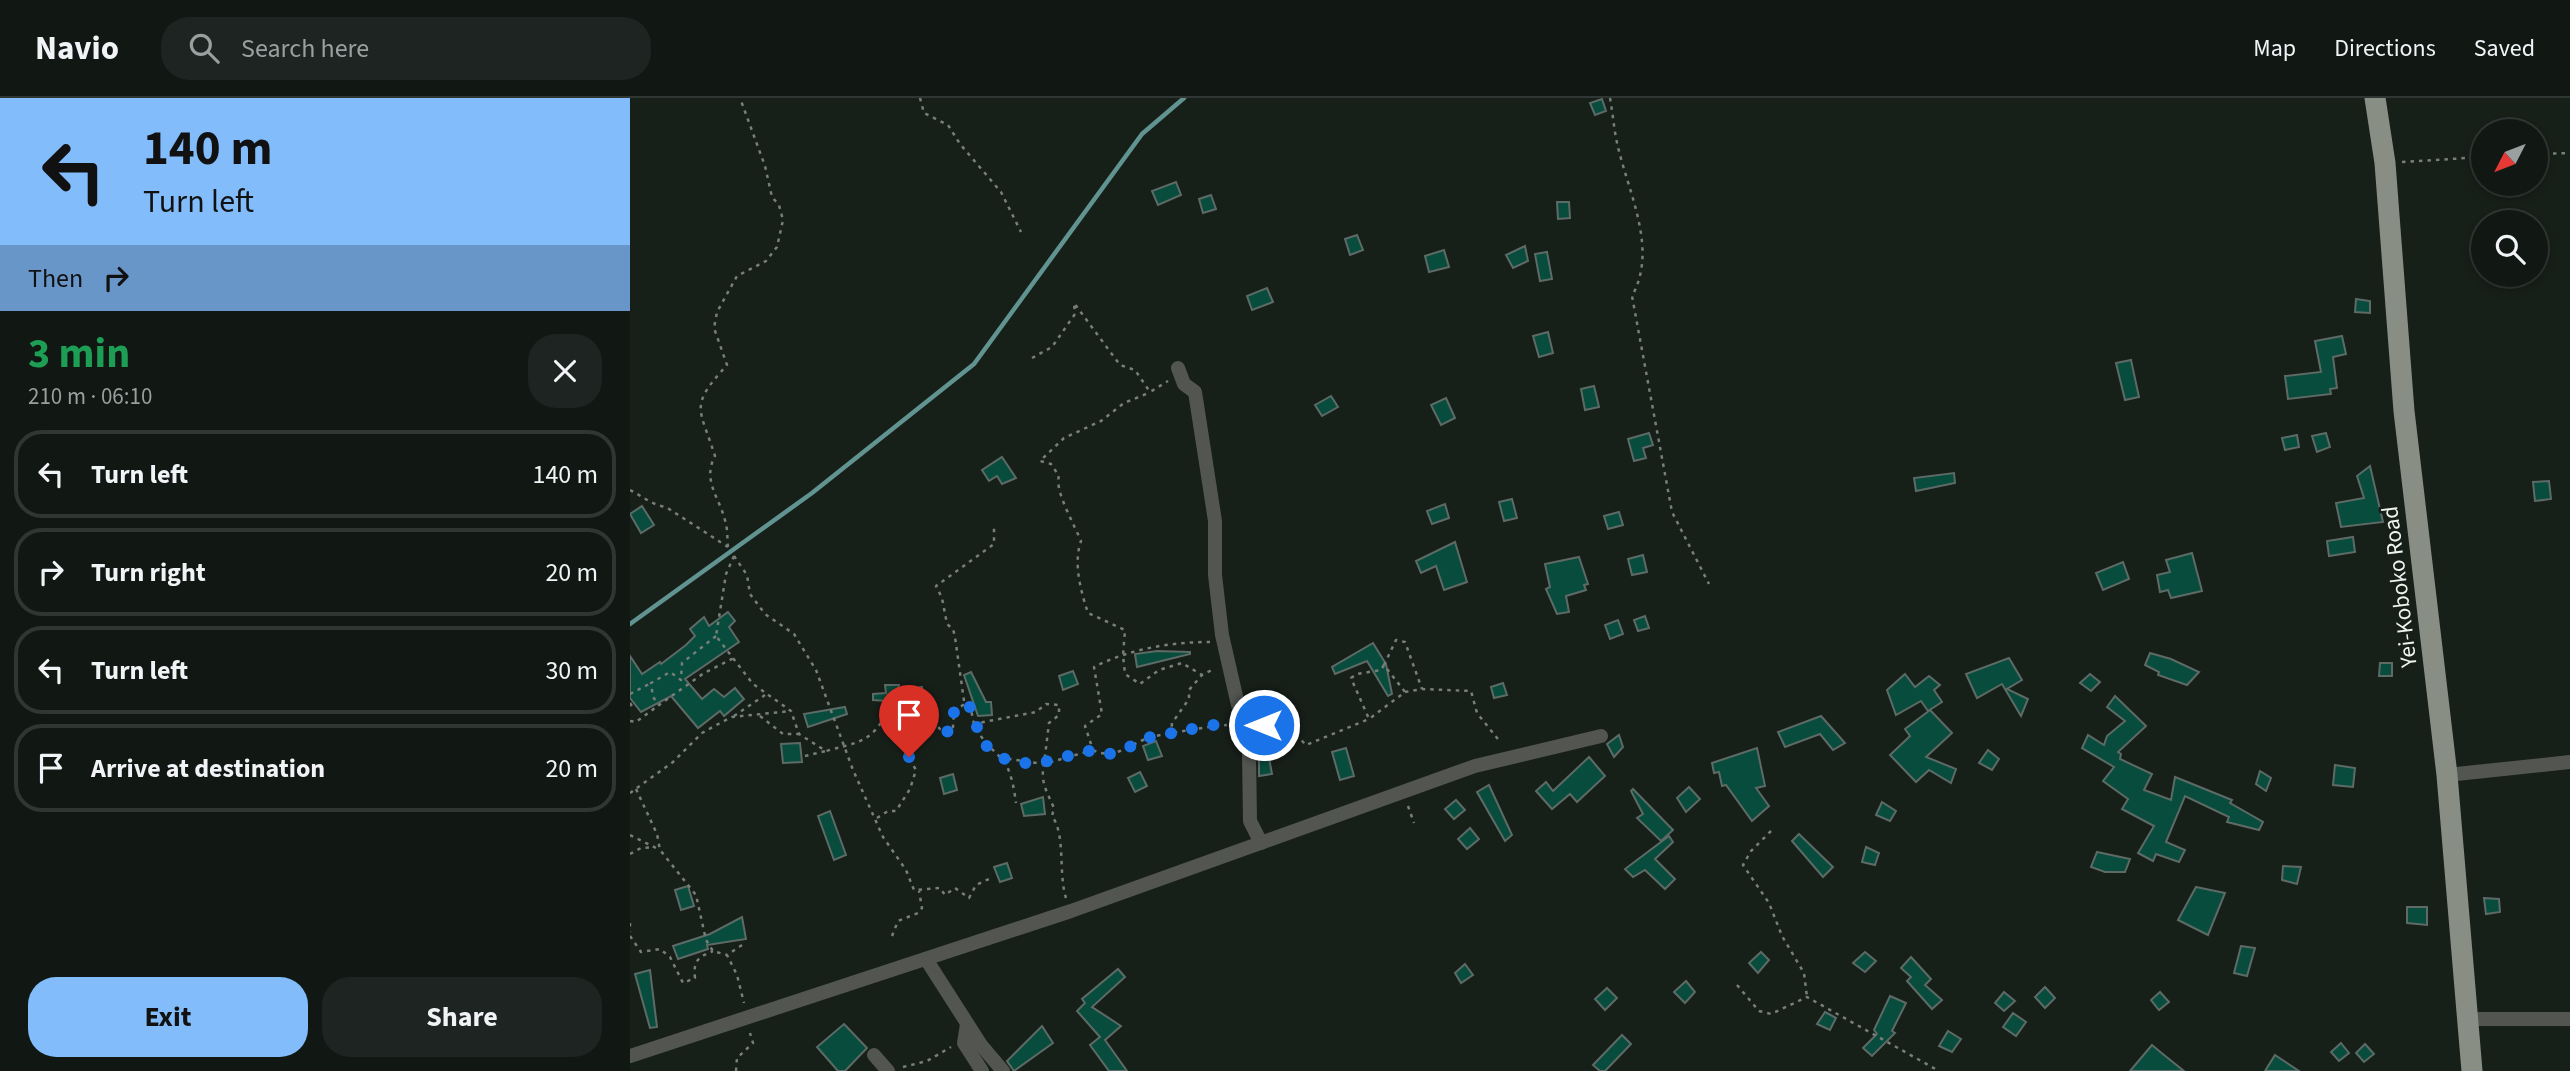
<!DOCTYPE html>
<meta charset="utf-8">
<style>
body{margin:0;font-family:"Source Sans 3",sans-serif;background:#1e2421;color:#f1f3f6;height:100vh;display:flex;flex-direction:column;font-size:26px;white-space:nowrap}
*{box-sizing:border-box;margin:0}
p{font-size:23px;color:#9c9fa0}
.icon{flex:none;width:38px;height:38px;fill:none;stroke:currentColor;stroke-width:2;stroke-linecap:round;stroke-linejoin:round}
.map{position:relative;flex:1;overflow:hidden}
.sheet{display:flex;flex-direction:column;background:#111713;width:630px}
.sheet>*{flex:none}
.banner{background:#83bcfb;color:#111;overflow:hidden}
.needle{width:46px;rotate:228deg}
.fabs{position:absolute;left:1841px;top:21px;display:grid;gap:14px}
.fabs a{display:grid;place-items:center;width:77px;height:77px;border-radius:50%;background:#111713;box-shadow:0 4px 10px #0003,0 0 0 2px #303633;font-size:35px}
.pin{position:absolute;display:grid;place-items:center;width:60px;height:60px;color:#fff;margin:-72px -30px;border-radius:50% 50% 50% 0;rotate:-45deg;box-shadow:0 0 7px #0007}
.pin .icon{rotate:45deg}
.me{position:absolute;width:77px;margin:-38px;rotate:270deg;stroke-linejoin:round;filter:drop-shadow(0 0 5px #0008)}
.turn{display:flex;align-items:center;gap:24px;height:147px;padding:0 28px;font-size:32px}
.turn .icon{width:91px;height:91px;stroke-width:2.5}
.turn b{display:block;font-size:49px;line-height:60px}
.then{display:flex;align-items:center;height:66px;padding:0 28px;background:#0003;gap:14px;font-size:26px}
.round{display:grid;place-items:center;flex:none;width:74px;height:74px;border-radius:28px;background:#1e2421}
.overview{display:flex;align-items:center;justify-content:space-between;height:119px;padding:0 28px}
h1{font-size:42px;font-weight:700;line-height:52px;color:#1e9e55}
.button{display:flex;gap:14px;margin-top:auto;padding:14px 28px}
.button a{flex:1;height:80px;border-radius:28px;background:#83bcfb;color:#111;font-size:28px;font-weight:700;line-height:80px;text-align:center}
.button a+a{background:#1e2421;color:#f1f3f6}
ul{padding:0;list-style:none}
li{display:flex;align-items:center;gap:21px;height:88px;margin:0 14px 10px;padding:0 14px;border:4px solid #303633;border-radius:28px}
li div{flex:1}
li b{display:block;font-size:26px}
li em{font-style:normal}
header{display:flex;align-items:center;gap:42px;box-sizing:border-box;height:98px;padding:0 35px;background:#111713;border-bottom:2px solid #303633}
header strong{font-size:33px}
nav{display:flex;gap:38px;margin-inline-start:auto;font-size:24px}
.search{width:490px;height:63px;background:#1e2421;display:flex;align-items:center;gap:18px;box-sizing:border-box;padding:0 24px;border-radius:28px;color:#9c9fa0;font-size:26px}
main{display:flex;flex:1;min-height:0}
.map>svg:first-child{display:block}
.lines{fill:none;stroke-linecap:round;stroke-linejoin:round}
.stream{stroke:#619391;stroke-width:4.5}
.building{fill:#074c3c;stroke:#5d6a65;stroke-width:2}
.path{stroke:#787f7a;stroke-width:2.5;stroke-dasharray:3.5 5;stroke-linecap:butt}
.street{stroke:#535551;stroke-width:14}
.primary{stroke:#898e85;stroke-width:21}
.route{stroke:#1a73e8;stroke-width:12;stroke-dasharray:0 21.6}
.labels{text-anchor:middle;stroke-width:5;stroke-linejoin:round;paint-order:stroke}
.street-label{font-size:23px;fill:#eff4f0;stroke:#171f19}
</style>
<header>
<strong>Navio</strong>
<div class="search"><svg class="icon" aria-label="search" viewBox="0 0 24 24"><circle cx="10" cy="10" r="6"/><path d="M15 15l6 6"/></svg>Search here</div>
<nav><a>Map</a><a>Directions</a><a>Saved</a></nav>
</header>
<main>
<section class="sheet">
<div class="banner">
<div class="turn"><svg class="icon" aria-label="left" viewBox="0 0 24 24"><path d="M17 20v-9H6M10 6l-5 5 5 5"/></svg><div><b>140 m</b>Turn left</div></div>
<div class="then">Then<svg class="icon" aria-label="right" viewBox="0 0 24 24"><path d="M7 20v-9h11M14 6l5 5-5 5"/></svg></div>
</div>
<div class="overview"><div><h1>3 min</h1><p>210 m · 06:10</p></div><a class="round"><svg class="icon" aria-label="close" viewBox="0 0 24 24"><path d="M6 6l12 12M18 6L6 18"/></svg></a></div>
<ul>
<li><svg class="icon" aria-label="left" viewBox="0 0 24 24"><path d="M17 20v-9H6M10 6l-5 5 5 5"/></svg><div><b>Turn left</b></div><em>140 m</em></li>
<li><svg class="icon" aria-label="right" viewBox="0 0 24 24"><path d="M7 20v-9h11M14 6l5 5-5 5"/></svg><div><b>Turn right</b></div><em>20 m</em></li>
<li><svg class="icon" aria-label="left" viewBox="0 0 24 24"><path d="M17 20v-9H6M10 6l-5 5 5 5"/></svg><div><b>Turn left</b></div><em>30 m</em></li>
<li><svg class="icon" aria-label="arrive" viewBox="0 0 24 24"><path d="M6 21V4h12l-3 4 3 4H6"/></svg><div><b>Arrive at destination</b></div><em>20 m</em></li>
</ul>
<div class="button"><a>Exit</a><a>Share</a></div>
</section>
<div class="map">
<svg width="1940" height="973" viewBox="0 0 1940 973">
<rect width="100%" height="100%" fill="#171f19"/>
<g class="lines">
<path class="stream" d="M0 526 182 395 344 266 512 36 554 0"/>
</g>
<g class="building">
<path d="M972 1 976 13 965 17 960 5Z"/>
<path d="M546 84 551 97 528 107 522 93Z"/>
<path d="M581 97 586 111 573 115 569 101Z"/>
<path d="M927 104H939L940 120 928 121Z"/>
<path d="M727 137 733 152 720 157 715 141Z"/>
<path d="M895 148 898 163 883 170 876 157Z"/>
<path d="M814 152 819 169 799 174 795 158Z"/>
<path d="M917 154 922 181 910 183 905 156Z"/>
<path d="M637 190 643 204 622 212 617 198Z"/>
<path d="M1726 201 1740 203V215L1725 214Z"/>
<path d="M918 234 923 255 909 259 903 238Z"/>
<path d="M1712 238 1716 256 1703 259 1707 290 1700 291 1701 296 1658 301 1655 278 1691 274 1685 243Z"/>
<path d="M1501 262 1509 299 1495 302 1486 265Z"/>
<path d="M964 288 969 309 955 312 951 291Z"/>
<path d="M701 298 708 309 692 318 685 307Z"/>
<path d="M816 300 825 320 811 327 801 307Z"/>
<path d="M1019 335 1023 347 1013 350 1016 360 1004 363 998 341Z"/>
<path d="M1696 335 1700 349 1687 354 1682 338Z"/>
<path d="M1667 337 1669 349 1655 352 1652 340Z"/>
<path d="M372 359 386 380 372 386 367 378 359 383 352 372Z"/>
<path d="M1740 368 1753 424 1711 429 1706 405 1734 400 1727 378Z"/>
<path d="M1324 375 1325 385 1286 393 1284 380Z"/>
<path d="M1919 383 1921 401 1905 403 1903 384Z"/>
<path d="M882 401 887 420 874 423 869 404Z"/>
<path d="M815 406 819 420 802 426 797 413Z"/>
<path d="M12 408 24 427 11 435 0 416Z"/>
<path d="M989 414 993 427 978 431 974 418Z"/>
<path d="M1723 439 1725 454 1699 458 1697 443Z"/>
<path d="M825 444 837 484 814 492 806 468 791 475 786 463Z"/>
<path d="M1562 455 1572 493 1541 500 1538 492 1530 494 1527 477 1540 474 1536 462Z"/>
<path d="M1013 457 1017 474 1002 477 998 461Z"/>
<path d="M949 459 958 486 954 487 956 492 936 498 939 514 927 516 916 491 920 489 915 466Z"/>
<path d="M1493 464 1499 481 1473 492 1466 475Z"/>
<path d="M98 514 105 523 99 529 109 544 55 581 72 601 84 591 94 599 105 590 114 601 94 618 90 613 68 630 41 598 11 614 0 600V558L12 576 30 564 31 566 56 547 65 538 60 531 74 519 79 528Z"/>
<path d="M1015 518 1019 530 1008 533 1004 522Z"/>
<path d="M988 522 993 536 980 541 975 527Z"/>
<path d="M743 545 756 566 762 596 758 598 737 563 705 576 702 569Z"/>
<path d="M527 553 560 554V556L507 569 505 556Z"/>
<path d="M1520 555 1541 561 1569 574 1557 587 1528 577 1529 574 1515 567Z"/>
<path d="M1379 560 1392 582 1377 591 1398 601 1391 618 1372 586 1347 600 1336 576Z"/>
<path d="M1750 565H1762V578H1749Z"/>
<path d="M443 573 448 586 433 592 429 578Z"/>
<path d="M341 574 356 604H361L362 617 348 618 334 577Z"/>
<path d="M1275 576 1285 589 1299 578 1310 587 1304 592 1312 604 1298 613 1291 603 1266 617 1257 592Z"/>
<path d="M1460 576 1470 584 1461 593 1450 585Z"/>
<path d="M873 585 877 597 864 600 861 589Z"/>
<path d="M255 587H269L268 593 292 589 300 629 287 631 283 605 266 604 264 624H259L257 603 243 602V596L256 595Z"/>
<path d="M1485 598 1516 628 1488 654 1491 656 1490 661 1522 676 1514 692 1541 702 1545 679 1602 702 1600 705 1633 724 1629 732 1597 724 1599 719 1555 698 1536 744 1555 752 1549 764 1526 756 1523 763 1508 755 1524 728 1492 711 1498 701 1473 683 1484 669 1452 650 1458 637 1474 647 1477 638 1495 623 1477 609Z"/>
<path d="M215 609 217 616 178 629 174 616Z"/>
<path d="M1300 612 1322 635 1296 659 1326 671 1321 685 1299 672 1286 684 1260 657 1280 638 1275 631Z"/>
<path d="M1191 618 1215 645 1203 652 1190 636 1155 649 1148 634Z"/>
<path d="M989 637 993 649 984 659 977 646Z"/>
<path d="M526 643 532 658 518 662 513 648Z"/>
<path d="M170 645 172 664 153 665 151 646Z"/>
<path d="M716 650 724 678 710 682 702 654Z"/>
<path d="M1127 650 1135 688 1126 690 1139 708 1122 723 1096 687 1092 688 1089 674 1084 675 1082 665Z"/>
<path d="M1358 652 1369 661 1362 672 1349 665Z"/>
<path d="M959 659 975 678 947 704 940 696 922 711 906 693 916 684 923 693Z"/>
<path d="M639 660 642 676 629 678V661Z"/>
<path d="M1705 667 1725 670 1723 689 1703 687Z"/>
<path d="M1630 673 1641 680 1636 693 1626 686Z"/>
<path d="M510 674 517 688 505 694 498 680Z"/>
<path d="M323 676 327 692 314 696 310 680Z"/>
<path d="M859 687 882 737 875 743 847 694Z"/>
<path d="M1059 689 1070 701 1056 714 1047 700Z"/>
<path d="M1003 691 1043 732 1031 743 1007 720 1013 716 1001 693Z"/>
<path d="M413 699 415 716 394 718 391 706Z"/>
<path d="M826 702 835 712 824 721 815 711Z"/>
<path d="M1252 704 1266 713 1260 723 1246 717Z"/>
<path d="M200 713 216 757 204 762 188 718Z"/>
<path d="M840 730 849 741 837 751 828 741Z"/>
<path d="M1169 736 1203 769 1193 779 1162 743Z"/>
<path d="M1039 738 1043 744 1025 761 1045 781 1035 791 1015 772 1003 779 995 771Z"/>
<path d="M1236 749 1249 755 1245 767 1232 764Z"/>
<path d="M1467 754 1500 761 1495 774H1475L1461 769Z"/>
<path d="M377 765 382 780 370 784 364 769Z"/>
<path d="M1653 768 1671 769 1667 786 1652 782Z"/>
<path d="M58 788 64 808 51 812 45 792Z"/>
<path d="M1566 789 1595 795 1578 837 1548 822Z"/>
<path d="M1854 800 1869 801 1870 814 1856 816Z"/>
<path d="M1777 809H1797V827L1777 825Z"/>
<path d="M112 819 116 841 77 847 78 851 48 861 43 848 80 836Z"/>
<path d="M1611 848 1625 850 1617 878 1604 875Z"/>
<path d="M1131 854 1139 862 1128 875 1119 865Z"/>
<path d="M1235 854 1246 863 1235 874 1223 865Z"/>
<path d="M1281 859 1301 881 1295 887 1312 902 1302 911 1277 883 1281 879 1271 870Z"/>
<path d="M835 866 843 877 831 885 825 875Z"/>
<path d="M488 871 495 879 462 909 491 928 475 942 497 973H479L460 947 470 939 447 913 455 905 452 901Z"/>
<path d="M20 872 27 929 20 930 5 876Z"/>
<path d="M1056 883 1065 894 1055 905 1044 894Z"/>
<path d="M1415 889 1425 900 1415 910 1405 899Z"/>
<path d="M977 890 987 900 975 912 965 901Z"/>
<path d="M1374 894 1385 903 1374 913 1365 905Z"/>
<path d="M1530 894 1539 904 1529 912 1521 902Z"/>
<path d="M1260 898 1276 905 1262 933 1265 935 1242 958 1233 950 1247 936 1244 932Z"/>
<path d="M1195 914 1206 920 1200 932 1187 926Z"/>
<path d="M1383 915 1396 924 1386 938 1373 929Z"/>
<path d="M214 926 237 950 215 973H208L187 949Z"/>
<path d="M412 928 423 945 384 973 377 963Z"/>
<path d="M1318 933 1331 941 1322 954 1309 948Z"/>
<path d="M992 937 1001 946 975 973H970L963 967Z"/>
<path d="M1711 945 1719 955 1709 963 1701 954Z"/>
<path d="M1735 946 1744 956 1734 964 1726 955Z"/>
<path d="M1522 947 1534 957 1554 973H1500Z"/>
<path d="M1645 957 1669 973H1635Z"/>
</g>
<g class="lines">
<g class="path">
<path d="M290 0 294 15 318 27 330 46 371 94 391 134"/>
<path d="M980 0C983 16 984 33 988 49 999 96 1028 152 1002 198L1042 414 1079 486"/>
<path d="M1906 56 1940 55"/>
<path d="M1772 64 1853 59"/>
<path d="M402 260 422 249 445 216 444 205 490 267 505 272 520 294 538 283"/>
<path d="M516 296 494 305 471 323 434 340 410 363 421 366 429 378C424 392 445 428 451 443 443 465 451 494 458 515L495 532 493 557 495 576 510 586 529 572 552 565 572 577"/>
<path d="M0 392C12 398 22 407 36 409L98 449"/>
<path d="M98 449C97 442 98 434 96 427 92 402 71 384 85 358 69 308 59 309 97 267L84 230 87 214 107 178 136 163 147 149 153 122 149 107 142 99 135 68 110 0"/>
<path d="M104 458 117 477 120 496 135 516 164 536 186 572 223 672 253 739 276 772 284 792 310 790 315 797 325 790 339 800 346 787 361 780"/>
<path d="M104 458 96 476 86 538 123 586 161 613 169 636 196 653C220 646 238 646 252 623L260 627 264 624 265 608"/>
<path d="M86 538 52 565 51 582 40 574 21 585 23 599 29 607 74 575 104 560"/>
<path d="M754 567 766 542 775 544 792 591"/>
<path d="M775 594 792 591 841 593 847 615 871 645"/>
<path d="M0 596 21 585"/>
<path d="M334 603 325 539 323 531 317 526 312 500 306 488 364 446V428"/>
<path d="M0 605 3 610"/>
<path d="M264 617 276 613 295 615 310 631 317 634 323 629 324 613 336 605C344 613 341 621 346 630 353 643 360 649 370 659 381 669 384 691 386 705"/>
<path d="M104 618 135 597"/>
<path d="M130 618 153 636H169"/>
<path d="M0 623 6 624 29 607"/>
<path d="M343 626 406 614 416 606 429 607V617L419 625 414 666 372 660"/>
<path d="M627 629 658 628 676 647 739 621 721 580 727 576 751 572 754 567 775 594 739 621"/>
<path d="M541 637 542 625 559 601V592L572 577 584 571"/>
<path d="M463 652C486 664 504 642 525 638 549 634 572 629 597 627"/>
<path d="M175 658 196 653"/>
<path d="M6 691 27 736 30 752 66 797 76 842 83 853 97 857"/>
<path d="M0 695 43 664 72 635 90 625 102 619 161 613"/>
<path d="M778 708 784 725"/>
<path d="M247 720 258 713H266L280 691 286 672 260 627"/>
<path d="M1141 733 1121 753 1113 767 1139 805 1152 838 1174 875 1177 899"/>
<path d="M0 737 30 752"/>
<path d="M0 756 11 750 24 749"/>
<path d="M436 800C428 775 436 737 422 718L424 710C417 694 410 684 414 666L463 652 455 628 472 616 464 569C500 551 540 544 580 544"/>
<path d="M0 825V834"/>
<path d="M0 838 11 854 30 851 40 859 53 885 65 880C63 863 68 859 83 853"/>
<path d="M262 838 268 823 288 815 292 810 289 793"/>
<path d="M112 847 97 857 107 877 114 905"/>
<path d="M1107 887 1129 913 1141 916 1177 899 1309 973"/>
<path d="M273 969 297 963 321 949"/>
<path d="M106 973 107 960 123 945 120 935"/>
</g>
<g class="street">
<path d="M548 270 554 286 565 294 585 423V477L592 537 619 655 620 723 631 745"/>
<path d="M1817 677 1940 664"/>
<path d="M296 861 351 947 373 973"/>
<path d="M1837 921H1940"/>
<path d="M337 926 334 945 352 973"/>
<path d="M244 957 258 973"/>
<path d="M0 958 441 813 845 668 971 638"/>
</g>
<path class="primary" d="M1745 0 1755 65 1774 313 1817 677 1842 973"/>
</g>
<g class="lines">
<path class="route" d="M279 659 260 626 264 617C301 607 292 625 317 634L323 629 324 613 337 605C350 621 342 642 369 658 398 674 429 659 458 653 466 652 470 657 478 656 494 654 508 643 523 638 533 636 544 635 554 633 569 629 593 624 608 627 618 628 624 629 634 627"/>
</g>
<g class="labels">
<g class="street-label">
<text transform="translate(1769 489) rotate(-97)" y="8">Yei-Koboko Road</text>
</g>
</g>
</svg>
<div class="fabs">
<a><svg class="needle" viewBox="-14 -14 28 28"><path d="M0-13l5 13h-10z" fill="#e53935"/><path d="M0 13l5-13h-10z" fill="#9c9fa0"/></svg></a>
<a><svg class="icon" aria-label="search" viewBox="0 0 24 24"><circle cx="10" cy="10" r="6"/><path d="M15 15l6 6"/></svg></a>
</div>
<div class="pin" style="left:279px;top:659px;background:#d93025"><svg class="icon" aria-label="arrive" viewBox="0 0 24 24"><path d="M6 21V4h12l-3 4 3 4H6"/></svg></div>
<svg class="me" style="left:634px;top:627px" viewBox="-20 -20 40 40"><circle r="17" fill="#1a73e8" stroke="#fff" stroke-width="3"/><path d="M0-11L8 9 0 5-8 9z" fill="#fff"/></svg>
</div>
</main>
